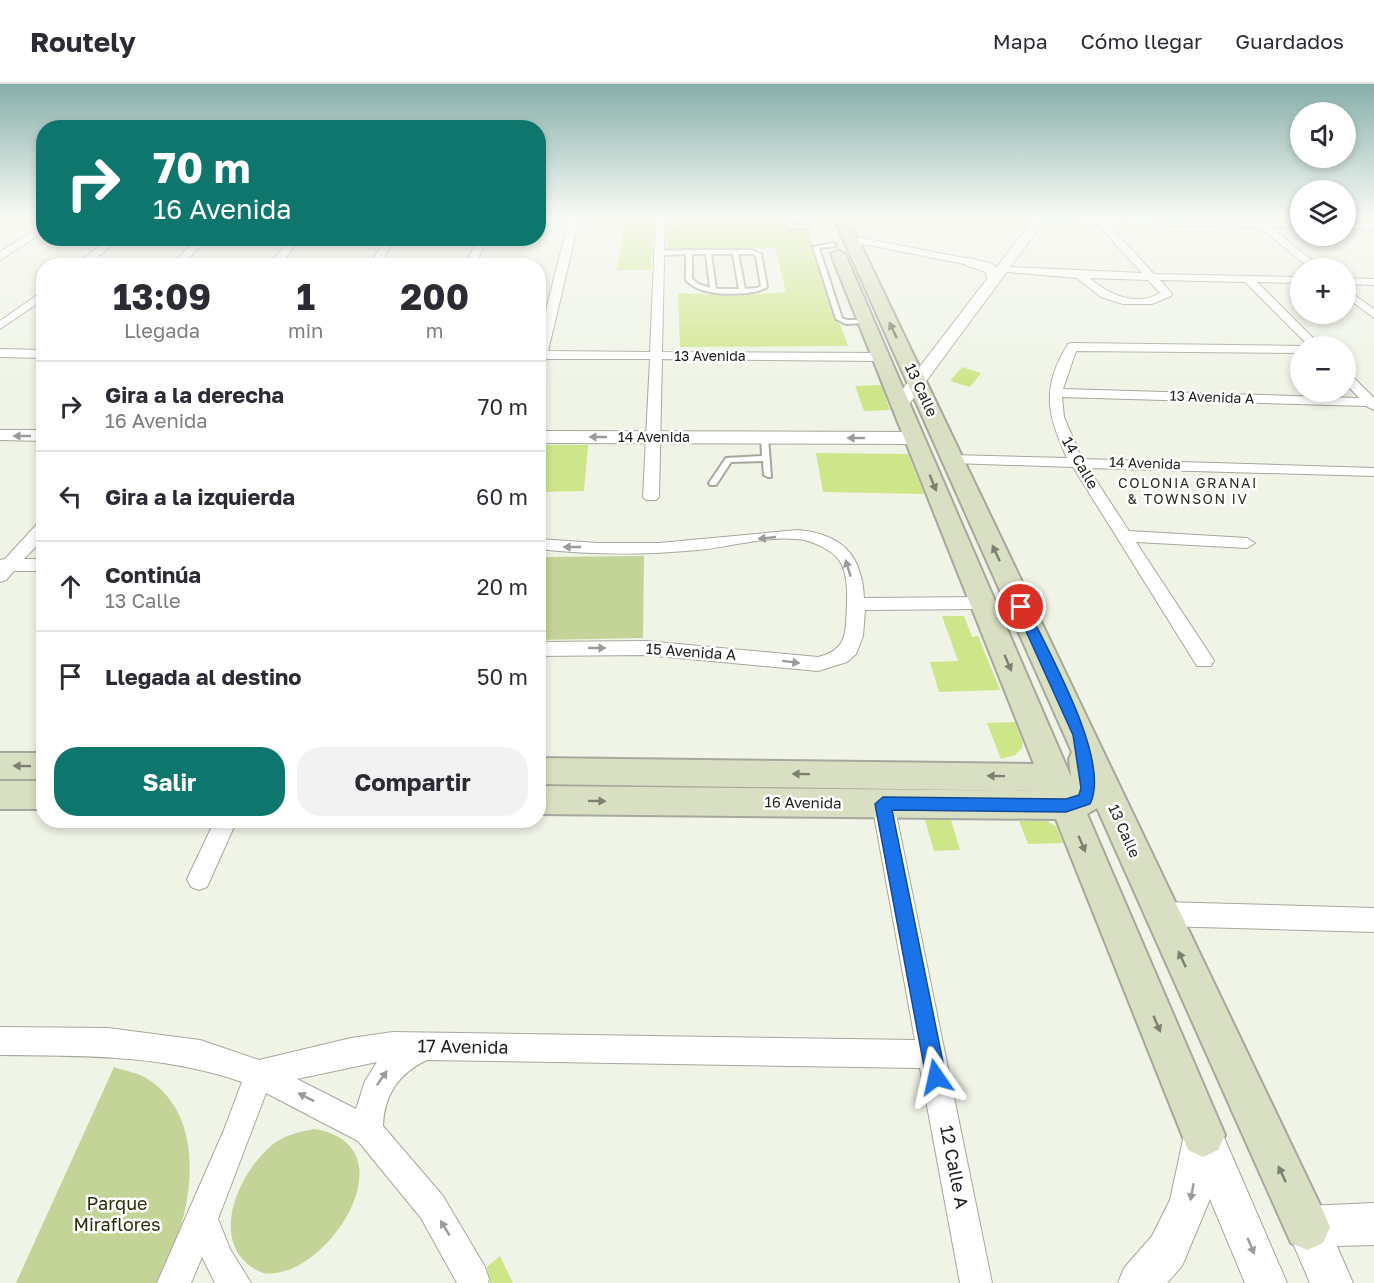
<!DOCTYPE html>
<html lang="es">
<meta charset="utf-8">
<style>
body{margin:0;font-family:"Golos Text",sans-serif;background:#f2f2f3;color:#2b2b33;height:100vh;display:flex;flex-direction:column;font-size:22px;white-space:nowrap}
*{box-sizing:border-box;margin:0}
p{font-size:20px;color:#7c7c81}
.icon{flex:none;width:33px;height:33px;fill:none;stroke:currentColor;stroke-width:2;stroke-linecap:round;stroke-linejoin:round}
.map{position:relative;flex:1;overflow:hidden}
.panel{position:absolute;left:36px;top:174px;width:510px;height:570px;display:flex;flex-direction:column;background:#fff;border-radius:24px;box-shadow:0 3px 9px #0003}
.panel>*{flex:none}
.hud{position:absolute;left:36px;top:36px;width:510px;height:126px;border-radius:24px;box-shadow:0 3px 9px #0003;background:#0f766e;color:#fff;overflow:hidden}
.tools{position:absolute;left:1290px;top:18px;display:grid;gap:12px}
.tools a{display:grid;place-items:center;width:66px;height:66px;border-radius:50%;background:#fff;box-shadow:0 3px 9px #0003;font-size:30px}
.pin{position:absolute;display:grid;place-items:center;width:51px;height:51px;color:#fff;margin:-26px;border:3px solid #fff;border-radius:50%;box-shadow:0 2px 6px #0007}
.me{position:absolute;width:66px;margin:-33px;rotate:349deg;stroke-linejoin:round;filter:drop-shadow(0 0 4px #0008)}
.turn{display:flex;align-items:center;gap:21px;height:126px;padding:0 18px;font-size:27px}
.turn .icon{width:78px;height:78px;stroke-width:2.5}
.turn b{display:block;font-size:42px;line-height:51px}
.eta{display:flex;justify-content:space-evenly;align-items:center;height:102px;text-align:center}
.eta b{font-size:36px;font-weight:700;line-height:42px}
.action{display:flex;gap:12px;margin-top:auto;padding:12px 18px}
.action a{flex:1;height:69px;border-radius:24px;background:#0f766e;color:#fff;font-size:24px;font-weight:700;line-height:69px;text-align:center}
.action a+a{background:#f2f2f3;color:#2b2b33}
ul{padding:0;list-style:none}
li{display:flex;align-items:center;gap:18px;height:90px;padding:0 18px;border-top:2px solid #e1e1e2}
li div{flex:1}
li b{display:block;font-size:22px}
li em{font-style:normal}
header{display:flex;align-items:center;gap:36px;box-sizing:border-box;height:84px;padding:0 30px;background:#fff;border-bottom:2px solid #e1e1e2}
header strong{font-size:28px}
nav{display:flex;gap:33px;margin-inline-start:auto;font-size:21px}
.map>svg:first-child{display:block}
.green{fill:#c4d398}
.building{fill:#cfe589}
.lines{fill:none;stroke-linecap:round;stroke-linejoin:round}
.service-casing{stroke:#a5a89c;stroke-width:4}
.minor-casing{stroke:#a5a89c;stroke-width:2}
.tertiary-casing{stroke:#a5a89c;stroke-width:2}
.secondary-casing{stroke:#a5a89c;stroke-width:4}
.service{fill:#fff;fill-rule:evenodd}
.minor{fill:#fff;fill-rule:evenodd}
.tertiary{fill:#fff;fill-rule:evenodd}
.secondary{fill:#d9dfc2;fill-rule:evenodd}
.oneway{fill:#7c8070}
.oneway2{fill:#9b9b99}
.route{fill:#1a73e8;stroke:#114b97;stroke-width:1.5}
.labels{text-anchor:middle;stroke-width:5;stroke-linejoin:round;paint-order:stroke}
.far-street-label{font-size:14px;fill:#20211d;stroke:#fff}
.far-neighbourhood-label{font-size:14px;letter-spacing:1.5px;fill:#2b2e24;stroke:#fff}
.street-label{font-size:15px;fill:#20211d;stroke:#fff}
.near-street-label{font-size:18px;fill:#20211d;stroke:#fff}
.near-park-label{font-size:18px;fill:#272e07;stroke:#fff}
</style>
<header>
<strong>Routely</strong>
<nav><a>Mapa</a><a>Cómo llegar</a><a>Guardados</a></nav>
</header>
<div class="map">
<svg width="1374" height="1199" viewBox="0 0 1374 1199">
<rect width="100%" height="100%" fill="#f0f4e7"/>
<g class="green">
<path d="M644 472 643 554 539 556V505L543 473Z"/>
<path d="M114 983C125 987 140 989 149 996 201 1030 195 1106 176 1157 171 1171 163 1185 156 1199H16Z"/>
<path d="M314 1045C415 1061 325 1199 263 1189 205 1165 236 1091 272 1061 284 1051 299 1048 314 1045Z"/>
</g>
<g class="building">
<path d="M626 132 654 134 651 186H617Z"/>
<path d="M677 132H781L785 147H809L813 161 811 164 834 236 840 240 848 262 680 263 678 209 735 212 786 208 775 164 667 165V139L677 142Z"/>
<path d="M962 283 981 289 970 303 950 297Z"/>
<path d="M881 301 890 326 864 327 855 302Z"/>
<path d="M538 361H588L584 407 538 408Z"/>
<path d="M816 369 908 370 924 410 823 408Z"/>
<path d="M942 532H964L972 553 978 552 1000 606 939 608 930 578 958 577Z"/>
<path d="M1015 638 1023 659 1022 664 1015 671 1001 675 987 639Z"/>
<path d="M925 736H951L960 766 934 767Z"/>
<path d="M1019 737H1046L1056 742 1063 759 1028 760Z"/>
<path d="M500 1172 513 1199H490L487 1183Z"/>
</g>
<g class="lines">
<g class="service-casing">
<g id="service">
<path d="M788 132C798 132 804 133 809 143L806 145 788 144 786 137ZM792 133 801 138 803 141H792L790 137Z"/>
<path d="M834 159 836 162 819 164 842 234 847 236H866L868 237V239L846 240 836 235 813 163Z"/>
<path d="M689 166H752L761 170 767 203C754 212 717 211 702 206 696 204 691 201 686 196V170L659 171 656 169 659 167ZM692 170H706L710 204 698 200 692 195ZM711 170H733L739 205H716ZM738 170H751L756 172 761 202 757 204 745 205Z"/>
<path d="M761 351 768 353 771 393H768L764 391 763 377 731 378 716 401H710L709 399 726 374 762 372Z"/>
</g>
</g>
<g class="minor-casing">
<g id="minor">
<path d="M570 132H580L548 267 650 268 656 132H665L662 268 881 269 887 273 881 277 662 275 659 413 656 416H646L643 413 650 275H538V257Z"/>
<path d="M1020 132 1300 138V144L1271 143 1321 184H1310L1259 143 1109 141 1154 190 1300 193V199L1257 198 1321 262H1309L1245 198 1160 196 1172 210 1171 212 1152 220H1123L1101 213 1077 194 1007 188V184L1011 183 1142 189 1098 141 1024 135ZM1090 194 1148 196 1160 209C1137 223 1108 211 1090 194Z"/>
<path d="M1346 139 1374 140V146L1346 145Z"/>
<path d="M44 140V148L0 176V168Z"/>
<path d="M851 152 990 179 995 182 990 185 848 157V153Z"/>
<path d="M109 154H120L87 182H75Z"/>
<path d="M198 154H208L181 182H170Z"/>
<path d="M291 154H301L279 182H268Z"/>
<path d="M387 154H396L378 182H368Z"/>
<path d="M478 154H488L475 182H465Z"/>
<path d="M1346 194 1374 195V201L1346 200Z"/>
<path d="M1346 205 1374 225V234L1346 213Z"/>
<path d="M44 206V215L0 245V237Z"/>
<path d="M1072 259 1304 262H1300V269L1076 267 1063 305 1359 314 1346 300V289L1350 290 1374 314V326L1366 322 1062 313 1064 333 1082 375 1374 384V392L1088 384 1129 447 1247 454 1255 459 1247 464 1136 458 1211 572 1214 577 1211 582H1197L1073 383 952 379 945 375 952 371 1067 374C1047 331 1041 303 1068 260Z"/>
<path d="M0 265 44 266V274L0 273Z"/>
<path d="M44 438V454L24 475H44V487H14L6 496 0 498V476L5 475 38 439Z"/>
<path d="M798 446C841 450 862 470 864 514L983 513 992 519 983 525 865 526 863 552 856 570 847 578 818 587 646 571 538 572V558L646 557 818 573C838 568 845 559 846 539 847 521 850 491 839 476 832 467 818 460 808 457 774 449 732 463 698 466 645 471 592 471 538 465V455L598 459H659Z"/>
<path d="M883 710 891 713 894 720 992 1199H960L920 984 427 976C399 989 384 1011 383 1042L443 1112 485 1183 489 1195 488 1199H457L421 1134 358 1057 266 1009 218 1135 230 1165 251 1199H215L202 1173 191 1199H157L224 1046 242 998C160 970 85 972 0 971V943L108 944 200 956 259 976 351 954 393 948 915 956 872 720 875 713ZM377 978 365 997 356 1025 297 995Z"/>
<path d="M215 736H237L207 803 199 806 191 803 187 795Z"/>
<path d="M1162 818 1374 824V848L1162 842 1153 838 1150 830 1153 822Z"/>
</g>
</g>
<g class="tertiary-casing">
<g id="tertiary">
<path d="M1036 132H1048L907 323H895L892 319 895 315 987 195 986 188 965 181V175L970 174 997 183Z"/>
<path d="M0 346H44V357L0 356Z"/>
<path d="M538 347 914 348 923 354 914 360 538 359Z"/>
<path d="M1203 1032 1217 1037 1287 1199H1245L1210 1115 1182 1182 1167 1199H1118L1124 1184 1152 1152 1170 1116 1184 1051 1189 1037Z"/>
<path d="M1374 1119V1161L1337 1162 1353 1199H1310L1286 1143 1292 1128 1307 1122Z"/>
</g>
</g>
<g class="secondary-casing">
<g id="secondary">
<path d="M833 132H847L1323 1127 1330 1143 1323 1159 1307 1166 1291 1159 1097 724 1087 730 1225 1051 1218 1066 1203 1073 1188 1066 1056 735 538 730V702L1044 707 538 700V674L1034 680 831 170 838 166 845 170 1071 693 1069 675 1072 668Z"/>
<rect x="0" y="669" width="44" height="26"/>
<rect x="0" y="697" width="44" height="28"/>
</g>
</g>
<use href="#service" class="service"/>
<use href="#minor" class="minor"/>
<use href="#tertiary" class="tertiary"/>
<use href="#secondary" class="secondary"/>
</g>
<defs><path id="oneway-solid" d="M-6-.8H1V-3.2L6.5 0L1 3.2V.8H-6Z" transform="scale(1.5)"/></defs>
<g class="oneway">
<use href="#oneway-solid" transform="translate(893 246) rotate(-115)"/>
<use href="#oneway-solid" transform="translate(933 399) rotate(68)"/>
<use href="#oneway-solid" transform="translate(996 469) rotate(-115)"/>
<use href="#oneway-solid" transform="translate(1008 579) rotate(67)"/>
<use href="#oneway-solid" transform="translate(22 682) rotate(-179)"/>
<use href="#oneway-solid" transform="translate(801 690) rotate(-179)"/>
<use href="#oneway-solid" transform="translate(996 692) rotate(-179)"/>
<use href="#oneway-solid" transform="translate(597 717) rotate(1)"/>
<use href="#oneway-solid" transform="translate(1082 760) rotate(67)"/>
<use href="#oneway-solid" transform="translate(1182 875) rotate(-115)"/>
<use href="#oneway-solid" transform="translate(1157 940) rotate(67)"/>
<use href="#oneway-solid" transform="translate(1282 1090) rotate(-115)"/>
</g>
<g class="oneway2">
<use href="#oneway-solid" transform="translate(22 352) rotate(-180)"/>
<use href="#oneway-solid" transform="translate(598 353) rotate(-180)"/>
<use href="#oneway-solid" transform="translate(856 354) rotate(-180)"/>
<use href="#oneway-solid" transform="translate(767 454) rotate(174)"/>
<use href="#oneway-solid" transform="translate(572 463) rotate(-180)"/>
<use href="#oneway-solid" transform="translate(848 484) rotate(-107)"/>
<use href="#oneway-solid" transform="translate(597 564)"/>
<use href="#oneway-solid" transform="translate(791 578) rotate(7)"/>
<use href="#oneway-solid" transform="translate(382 994) rotate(-55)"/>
<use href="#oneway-solid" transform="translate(306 1013) rotate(-153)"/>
<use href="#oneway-solid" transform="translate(1192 1108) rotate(101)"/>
<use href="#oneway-solid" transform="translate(445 1144) rotate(-121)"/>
<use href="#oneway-solid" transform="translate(1251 1162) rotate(67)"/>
</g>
<linearGradient id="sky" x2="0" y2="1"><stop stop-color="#87afaa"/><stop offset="0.44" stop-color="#f8faf4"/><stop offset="1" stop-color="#f8faf4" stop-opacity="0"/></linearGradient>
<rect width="1374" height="300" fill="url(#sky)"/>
<path class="route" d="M1021 519 1027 523C1047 566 1112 677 1090 720L1066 728 892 726 946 993 943 1000 936 1003 929 1000 926 993 875 720 883 713 1066 715 1079 711 1081 704 1073 651 1015 523Z"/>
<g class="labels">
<g class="far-street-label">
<text x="710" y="277">13 Avenida</text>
<text transform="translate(1212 313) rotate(2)" y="5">13 Avenida A</text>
<text x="654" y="358">14 Avenida</text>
<text transform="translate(1145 379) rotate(2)" y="5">14 Avenida</text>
</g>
<g class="far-neighbourhood-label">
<text x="1188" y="404">COLONIA GRANAI<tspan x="1188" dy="16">&amp; TOWNSON IV</tspan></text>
</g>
<g class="street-label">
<text transform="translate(921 306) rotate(65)" y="5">13 Calle</text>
<text transform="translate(1080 379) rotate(60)" y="5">14 Calle</text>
<text transform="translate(691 568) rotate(4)" y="5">15 Avenida A</text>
<text transform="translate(803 719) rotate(1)" y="5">16 Avenida</text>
<text transform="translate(1124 747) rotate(66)" y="5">13 Calle</text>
</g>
<g class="near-street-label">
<text transform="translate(463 963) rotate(1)" y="6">17 Avenida</text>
<text transform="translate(954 1083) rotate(79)" y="6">12 Calle A</text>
</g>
<g class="near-park-label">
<text x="117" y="1126">Parque<tspan x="117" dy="21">Miraflores</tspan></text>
</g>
</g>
</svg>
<div class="tools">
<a><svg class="icon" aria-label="sound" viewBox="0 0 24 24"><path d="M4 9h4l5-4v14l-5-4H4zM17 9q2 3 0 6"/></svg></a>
<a><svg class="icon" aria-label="layers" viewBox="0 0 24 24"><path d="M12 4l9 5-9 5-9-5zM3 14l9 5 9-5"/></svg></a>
<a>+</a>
<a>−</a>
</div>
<div class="pin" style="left:1021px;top:523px;background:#d93025"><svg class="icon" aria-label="arrive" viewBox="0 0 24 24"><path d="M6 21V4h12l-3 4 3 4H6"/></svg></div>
<svg class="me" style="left:936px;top:993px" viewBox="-20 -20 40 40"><path d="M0-17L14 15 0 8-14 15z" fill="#1a73e8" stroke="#fff" stroke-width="4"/></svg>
<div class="hud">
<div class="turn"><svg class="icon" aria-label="right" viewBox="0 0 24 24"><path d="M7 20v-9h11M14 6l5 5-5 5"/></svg><div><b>70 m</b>16 Avenida</div></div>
</div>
<section class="panel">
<div class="eta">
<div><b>13:09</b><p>Llegada</p></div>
<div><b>1</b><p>min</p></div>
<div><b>200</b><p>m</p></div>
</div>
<ul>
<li><svg class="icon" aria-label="right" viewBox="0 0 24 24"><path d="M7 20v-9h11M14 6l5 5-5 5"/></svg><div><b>Gira a la derecha</b><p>16 Avenida</p></div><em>70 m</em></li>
<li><svg class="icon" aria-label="left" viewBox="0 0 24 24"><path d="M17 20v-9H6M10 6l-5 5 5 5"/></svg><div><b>Gira a la izquierda</b></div><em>60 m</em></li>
<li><svg class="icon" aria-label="ahead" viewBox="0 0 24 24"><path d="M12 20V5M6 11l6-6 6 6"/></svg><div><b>Continúa</b><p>13 Calle</p></div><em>20 m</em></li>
<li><svg class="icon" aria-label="arrive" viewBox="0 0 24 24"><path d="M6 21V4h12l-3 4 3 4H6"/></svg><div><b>Llegada al destino</b></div><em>50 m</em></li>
</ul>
<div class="action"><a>Salir</a><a>Compartir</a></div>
</section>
</div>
